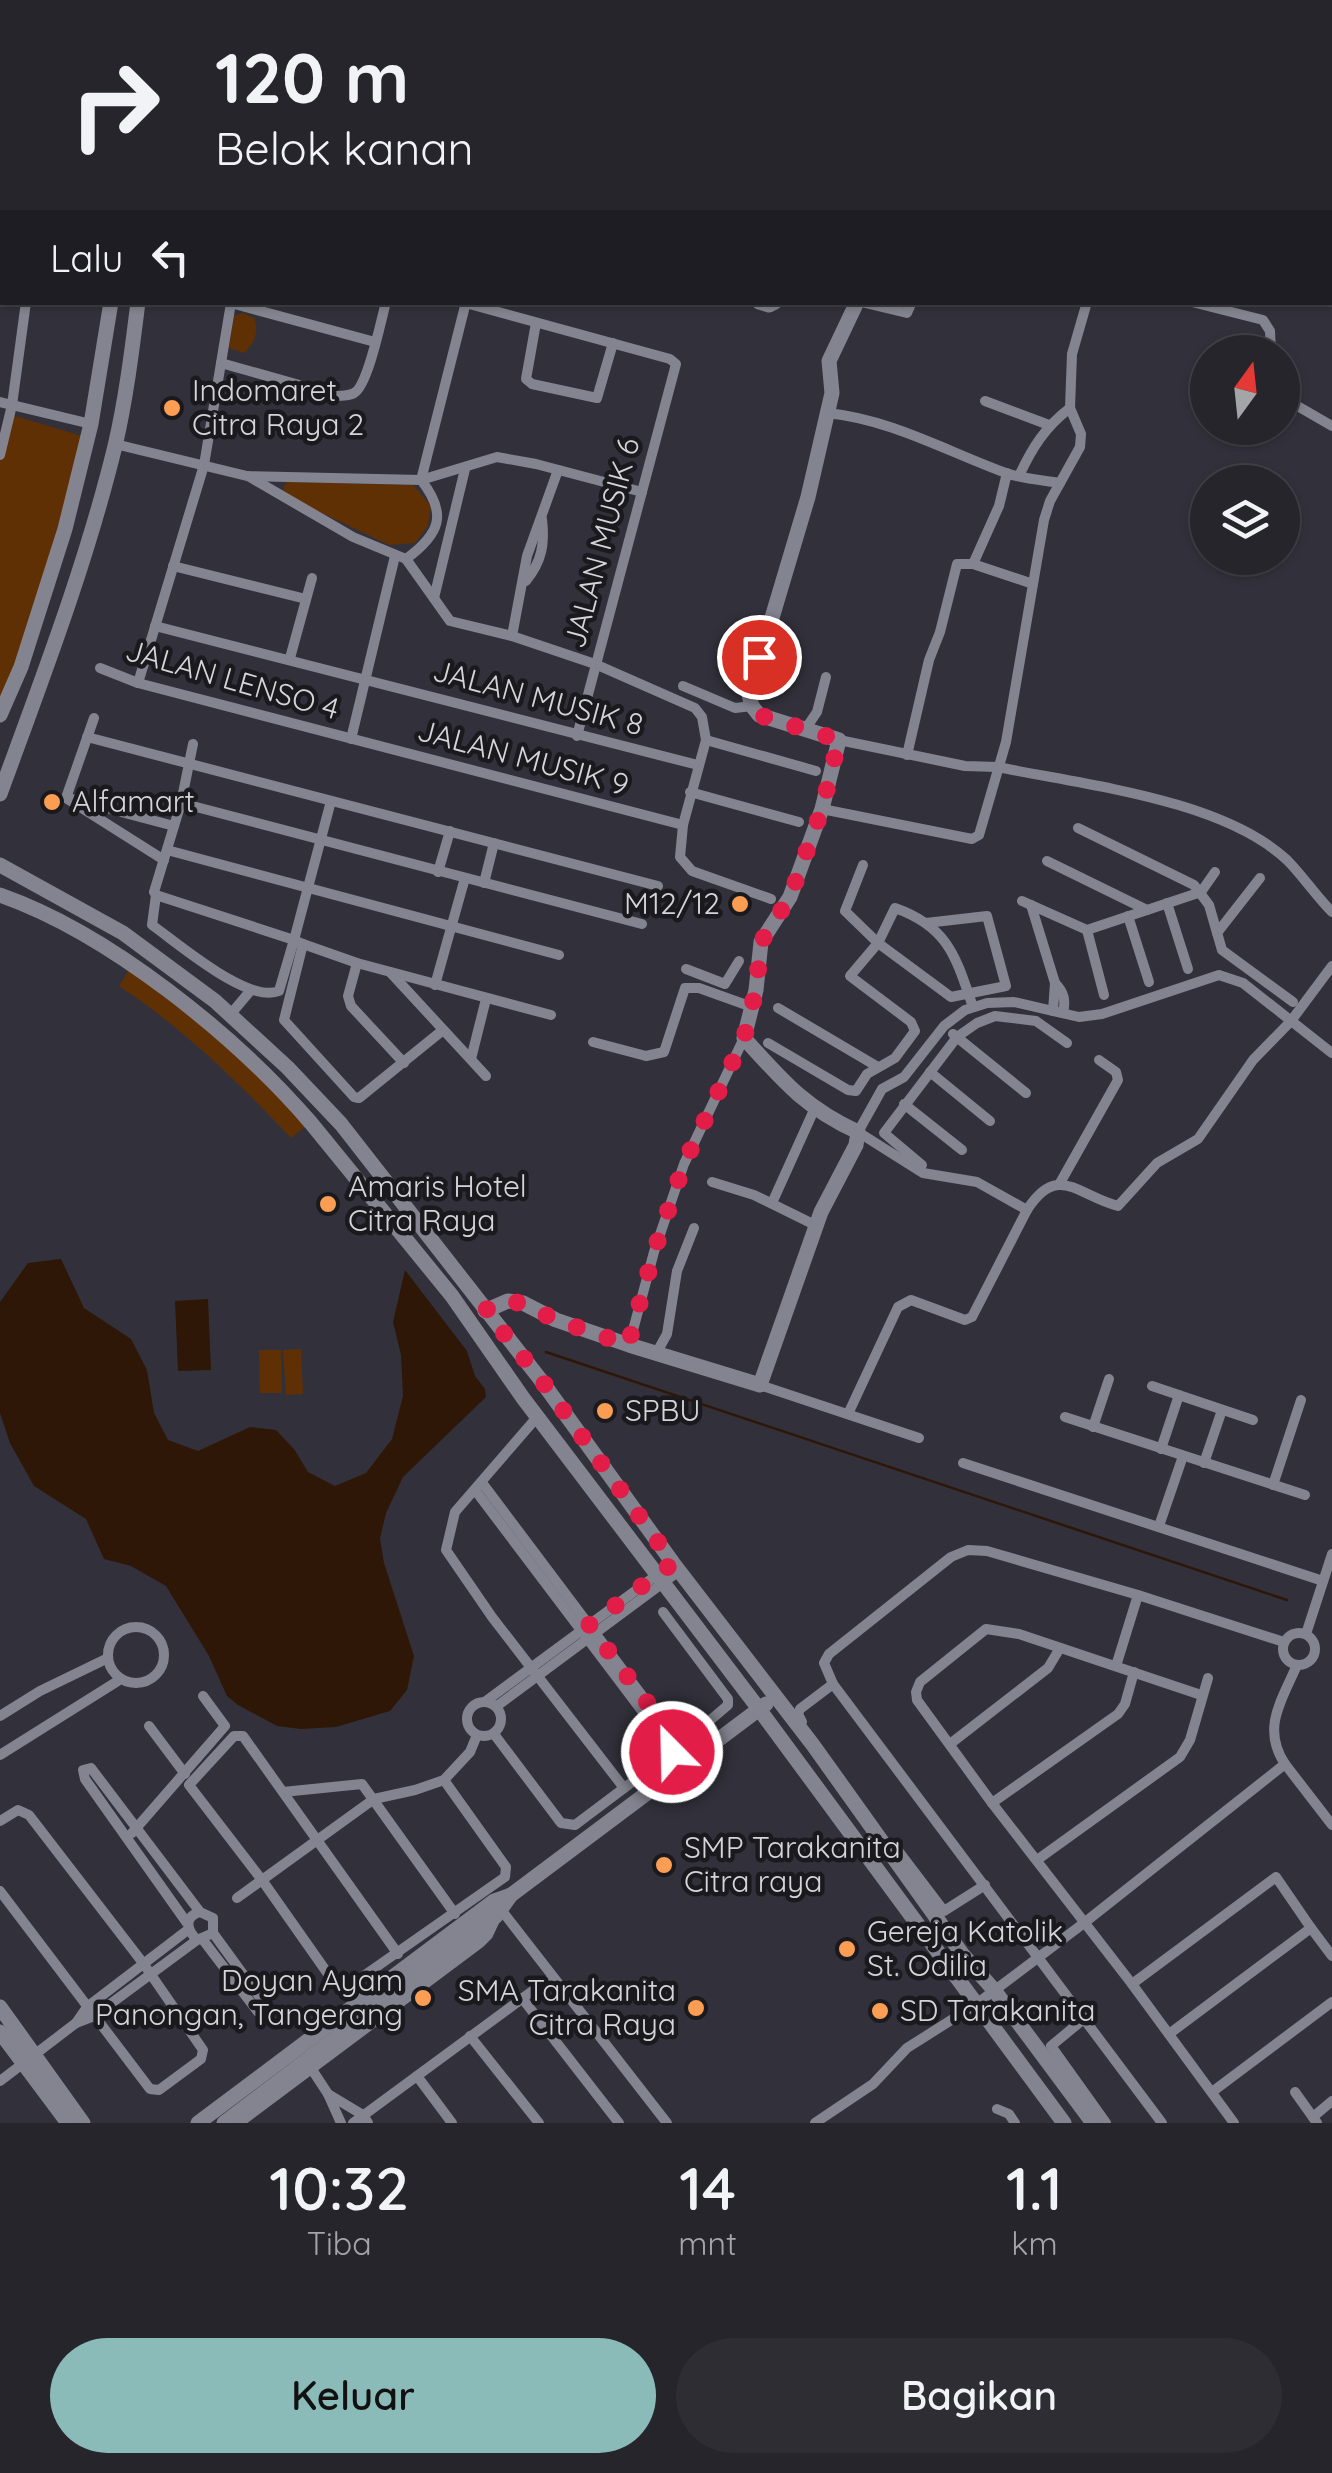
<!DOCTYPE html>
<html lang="id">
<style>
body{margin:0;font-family:Quicksand,sans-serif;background:#2e2d34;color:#f1f3f6;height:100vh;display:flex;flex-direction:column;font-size:38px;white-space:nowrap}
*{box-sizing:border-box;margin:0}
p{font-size:32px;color:#a4a5a9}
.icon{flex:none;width:55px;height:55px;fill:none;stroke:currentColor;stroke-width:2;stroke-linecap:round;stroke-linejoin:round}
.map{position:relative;height:2123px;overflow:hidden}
.details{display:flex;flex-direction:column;background:#26252c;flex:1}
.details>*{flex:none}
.banner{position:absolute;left:0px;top:0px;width:1332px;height:305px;box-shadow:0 2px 8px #0004,0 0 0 2px #424248;background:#26252c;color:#f1f3f6;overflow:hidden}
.needle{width:65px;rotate:15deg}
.controls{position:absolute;left:1190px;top:335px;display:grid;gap:20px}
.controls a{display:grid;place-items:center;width:110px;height:110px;border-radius:50%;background:#26252c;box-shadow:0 2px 8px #0004,0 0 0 2px #424248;font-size:50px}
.pin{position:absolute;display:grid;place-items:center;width:85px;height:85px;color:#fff;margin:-42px;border:5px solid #fff;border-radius:50%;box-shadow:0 2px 10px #0007}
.me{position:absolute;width:110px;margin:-55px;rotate:337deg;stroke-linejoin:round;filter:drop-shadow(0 0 8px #0008)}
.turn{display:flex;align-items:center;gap:35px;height:210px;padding:0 50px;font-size:45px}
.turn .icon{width:130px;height:130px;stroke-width:2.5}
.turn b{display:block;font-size:70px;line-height:85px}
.then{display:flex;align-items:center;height:95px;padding:0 50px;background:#0003;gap:20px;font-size:38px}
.eta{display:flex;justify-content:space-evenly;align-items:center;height:170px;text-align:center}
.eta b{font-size:60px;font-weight:600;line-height:70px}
.cta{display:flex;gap:20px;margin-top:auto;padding:20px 50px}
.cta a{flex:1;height:115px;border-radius:60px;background:#8bbbb9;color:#111;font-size:40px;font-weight:600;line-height:115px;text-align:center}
.cta a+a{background:#2e2d34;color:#f1f3f6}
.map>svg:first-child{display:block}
.green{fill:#5f3004}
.water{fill:#2e1706}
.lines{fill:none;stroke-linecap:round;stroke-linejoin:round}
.stream{stroke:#2e1706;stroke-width:2.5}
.street{stroke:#848490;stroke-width:10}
.secondary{stroke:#848490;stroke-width:15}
.route{stroke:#e11d48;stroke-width:18;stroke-dasharray:0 32.4}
.poi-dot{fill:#fc9d54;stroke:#1a1a1e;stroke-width:4}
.labels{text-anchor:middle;stroke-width:9;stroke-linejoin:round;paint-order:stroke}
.poi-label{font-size:30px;fill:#d5d4db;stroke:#1a1a1e;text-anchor:start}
.street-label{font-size:30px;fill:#d5d4db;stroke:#1a1a1e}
</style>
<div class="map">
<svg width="1332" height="2123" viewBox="0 0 1332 2123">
<rect width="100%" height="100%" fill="#32313b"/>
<g class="green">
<path d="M243 313 254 318C259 332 255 343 244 353L229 348 234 316Z"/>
<path d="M12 415 92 439 0 713V458Z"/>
<path d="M286 482 413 485 431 506 428 526 415 543 389 545 282 494Z"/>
<path d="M131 967 201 1017 310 1123 291 1138C238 1082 184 1029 119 986Z"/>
<path d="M301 1349 303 1394 286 1395 283 1350Z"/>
<path d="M259 1350H281L282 1393H260Z"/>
</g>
<g class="water">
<path d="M61 1259 84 1308 131 1339 147 1370 154 1413 168 1440 198 1451 250 1427 276 1430 294 1449 308 1472 335 1486 366 1473 392 1439 403 1396 401 1355 393 1322 405 1270 467 1351 475 1376 485 1389 486 1397 403 1477 386 1513 380 1538 384 1563 414 1656 407 1690 390 1711 336 1727 301 1729 277 1726 238 1705 227 1696 209 1656 166 1586 131 1566 104 1559 86 1519 34 1486 10 1443 0 1413V1302L28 1263Z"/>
<path d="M208 1299 211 1370 178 1371 175 1301Z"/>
</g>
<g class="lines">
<path class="stream" d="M546 1352 1287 1600"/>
<g class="street">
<path d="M428 0 438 2"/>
<path d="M832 0 839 2"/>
<path d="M1310 0 1316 2"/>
<path d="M15 2V0"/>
<path d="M69 2V0"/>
<path d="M265 2 266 0"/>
<path d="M452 2V0"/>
<path d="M662 2 663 0"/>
<path d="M740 2V0"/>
<path d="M1134 2 1135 0"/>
<path d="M1179 2V0"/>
<path d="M1330 8H1332"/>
<path d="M0 23H2"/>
<path d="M1330 85H1332"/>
<path d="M0 100 2 101"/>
<path d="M0 178H2"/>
<path d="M462 302 670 359 676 364 577 736"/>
<path d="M861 302 907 313 912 302"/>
<path d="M1192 302 1263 320 1270 331 1271 352"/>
<path d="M536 323 526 379 532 384 597 398 613 343"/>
<path d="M221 363 338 396C342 396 351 395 354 393 368 386 381 320 386 302"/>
<path d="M1282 386 1294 404 1332 426"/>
<path d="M985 401 1049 425"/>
<path d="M0 402 91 424"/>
<path d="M827 413C890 419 948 452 1006 473 1023 479 1042 480 1060 483"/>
<path d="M115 444 247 476 421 480 497 457 536 464 642 492"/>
<path d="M0 455 12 405 26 302"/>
<path d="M248 476 353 537 406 559C440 534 448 514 421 480"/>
<path d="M1019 476C1032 448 1045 427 1070 408"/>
<path d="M421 480 466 302"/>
<path d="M406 559 450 621 512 636 595 664 695 708 702 717 706 740 683 825 680 857 692 871 771 899"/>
<path d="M973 564 999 506 1007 473"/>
<path d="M173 566 306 599"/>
<path d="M526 581C542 561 545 544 542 519"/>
<path d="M434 598 465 469"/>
<path d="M155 626 698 765"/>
<path d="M512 636 527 556 558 470"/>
<path d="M290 658 312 578"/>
<path d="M100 668 138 683 683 825"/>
<path d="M138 683 204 465 231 303 375 342"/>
<path d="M683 686 735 708 752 706"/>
<path d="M94 718 66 798 164 860"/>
<path d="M804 731 817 712 826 677"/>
<path d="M87 737 658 886"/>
<path d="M351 739 395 556"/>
<path d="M706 740 816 771"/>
<path d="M839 740 965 766 998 767C1084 785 1222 799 1287 860 1302 875 1316 896 1332 912"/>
<path d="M907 755 929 660 940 632 957 564H973L1033 584"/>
<path d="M690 792 799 822"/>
<path d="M72 799 174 826"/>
<path d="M331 801 294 940 303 944 284 1020 354 1097 359 1098 443 1030"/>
<path d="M181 803 642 924"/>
<path d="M822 809 972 839 979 835 1006 742 1044 520 1050 501 1080 447 1081 434 1070 408 1072 354 1087 302"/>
<path d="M1078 828 1194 885 1209 905 1222 950 1293 1002"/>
<path d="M167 850 559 955"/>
<path d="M1047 861 1147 910"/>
<path d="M863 865 845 911 878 943 951 997 1006 986 987 916 926 923"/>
<path d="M438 872 450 831"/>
<path d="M484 883 494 843"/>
<path d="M156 895 294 940 279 991C248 1004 179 944 152 925L156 895 154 892 181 803 193 744"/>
<path d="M1022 901 1087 930 1201 892 1215 872"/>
<path d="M1167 903 1188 969"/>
<path d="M1031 905 1055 983 1053 1011"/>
<path d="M1128 916 1149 982"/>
<path d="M1087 930 1104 995"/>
<path d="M1217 933 1260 878"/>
<path d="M303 944 357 963 551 1015"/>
<path d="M357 963 348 996 351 1006 404 1063"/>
<path d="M686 969 725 984 739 961"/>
<path d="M390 972 486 1076"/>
<path d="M1055 983C1064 992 1066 1000 1063 1013"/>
<path d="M435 985 465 878"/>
<path d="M778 1008 878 1067"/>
<path d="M230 1015 251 990"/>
<path d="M953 1034 1026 1093"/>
<path d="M593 1042 646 1056 664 1052 685 988H699L752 1007"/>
<path d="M768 1043 848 1090 856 1091 867 1074 895 1058 915 1031 911 1022 850 976 878 943 895 908C949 927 956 958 973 1007"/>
<path d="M471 1059 486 999"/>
<path d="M930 1072 990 1121"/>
<path d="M904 1104 962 1150"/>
<path d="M922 1165 884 1133 957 1037 977 1023 995 1016 1036 1021 1067 1043"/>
<path d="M712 1182 754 1195 817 1226"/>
<path d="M1060 1183 1118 1080 1116 1072 1099 1060"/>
<path d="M772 1203 814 1110"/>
<path d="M1027 1210 977 1182 923 1173 858 1132 882 1089 904 1077 944 1026 965 1010 987 1003 1014 1002 1079 1017 1102 1014 1219 975 1243 983 1332 1053"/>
<path d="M629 1345 654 1252 684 1164 744 1038"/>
<path d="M657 1352 667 1334 677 1271 694 1228"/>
<path d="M760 1385 919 1438"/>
<path d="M1152 1386 1253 1420"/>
<path d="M848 1414 898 1307 911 1300 965 1320 972 1317 1027 1210C1058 1162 1078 1196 1118 1206L1157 1163 1198 1139 1253 1060 1291 1021 1332 966"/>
<path d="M538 1416 455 1512 446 1550 492 1617 624 1788"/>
<path d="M1065 1417 1305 1495"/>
<path d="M1093 1427 1109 1379"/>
<path d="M1161 1449 1179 1395"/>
<path d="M963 1463 1323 1581"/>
<path d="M1204 1463 1222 1410"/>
<path d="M483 1484 680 1746"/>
<path d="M1273 1485 1301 1400"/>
<path d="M475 1490 673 1752"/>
<path d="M1159 1526 1183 1456"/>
<circle cx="136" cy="1655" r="28"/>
<circle cx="1299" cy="1649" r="16"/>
<path d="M1306 1634 1332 1554"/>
<path d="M1116 1666 1138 1595"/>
<path d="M1201 1695 1019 1634 986 1629 920 1682 916 1692 917 1700 992 1803 1132 1984 1234 2123"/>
<path d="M486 1701 673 1563"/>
<circle cx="484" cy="1719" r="17"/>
<path d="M497 1706 679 1571"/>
<path d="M0 1716 40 1691 108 1658"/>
<path d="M802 1722 798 1714 800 1709 833 1684"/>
<path d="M149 1726 185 1774"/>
<path d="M494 1734 561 1823 575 1825 680 1746 728 1705V1699L663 1612"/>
<path d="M950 1744 1048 1668 1060 1648"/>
<path d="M0 1755 121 1679"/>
<path d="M1285 1764C1261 1728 1282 1700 1297 1665"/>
<path d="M283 1792 362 1784 455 1914"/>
<path d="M992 1803 1118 1714 1125 1704 1134 1672"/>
<path d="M0 1821 18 1810 29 1815 143 1963 203 2050 201 2059 159 2090 150 2089 0 1891"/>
<path d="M132 1833 225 1726 203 1696"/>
<path d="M893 1844 944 1911 985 1885"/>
<path d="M1037 1860 1180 1757 1190 1740 1208 1678"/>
<path d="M237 1898 374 1799 415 1790 444 1780 470 1752 477 1735"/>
<path d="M499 1907 667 2123"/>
<path d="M187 1923 85 1779 83 1770 91 1768 200 1912 213 1918V1933L197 1940C187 1930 183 1917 200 1912"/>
<path d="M189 1929 87 2007 76 2023 94 2016 197 1940"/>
<path d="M203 1940 258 2012H264L267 2007 213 1933"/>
<path d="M398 1954 243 1736H234L189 1785 262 1880 333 1981 352 1984 505 1877 506 1867 444 1780"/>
<path d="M1132 1984 1276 1877 1311 1928"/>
<path d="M522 1998 619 2123"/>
<path d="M1085 2018 1051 2046 1106 2123"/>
<path d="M1169 2034 1311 1928 1332 1956"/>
<path d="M470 2036 539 2123"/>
<path d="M309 2065 328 2094"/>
<path d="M417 2076 452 2123"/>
<path d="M0 2081 76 2023"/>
<path d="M1212 2092 1332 2002"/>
<path d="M1295 2092 1317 2123"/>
<path d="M997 2109 1009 2114 1015 2123"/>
<path d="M1313 2117 1332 2101"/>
<path d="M239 2123 480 1943 488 1935 495 1920"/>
<path d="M341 2123 328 2094 363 2115 368 2123"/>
<path d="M353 2123 546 1981"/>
<path d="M815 2123 873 2084 907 2048 975 2005 1084 1923 1285 1764 1332 1825"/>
<path d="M1162 2123 833 1684 824 1663 829 1654 951 1557 968 1550 987 1551 1138 1595 1284 1642"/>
</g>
<g class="secondary">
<path d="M151 2V0"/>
<path d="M185 2 186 0"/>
<path d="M947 2 948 0"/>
<path d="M1330 165H1332"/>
<path d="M759 302 769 305 775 302"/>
<path d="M0 715 21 667 65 529 91 424 111 302"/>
<path d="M0 794C42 679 86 565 115 446 126 399 132 350 138 302"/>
<path d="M0 865 123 933 215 1001 287 1067 341 1124 540 1379 673 1563 813 1745 963 1955 994 1990 1093 2123"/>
<path d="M0 895C109 933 236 1036 311 1123L452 1296 523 1398 759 1709 1064 2123"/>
<path d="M485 1311 508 1301 523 1303 556 1320 629 1345 760 1385 821 1212 856 1145 858 1132C805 1108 782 1080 744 1038L756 990 761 942 790 897 822 809 839 740 759 715 752 706 749 695 808 497 832 393 829 361 857 302"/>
<path d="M0 2007 83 2123"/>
<path d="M0 2032 68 2123"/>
<path d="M198 2123 494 1901 511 1895 766 1704"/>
<path d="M224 2123 496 1916 511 1895"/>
</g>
</g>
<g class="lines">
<path class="route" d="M672 1752 680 1746 589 1625 673 1563 540 1378 485 1310 508 1300 523 1304 556 1320 628 1345 654 1252 684 1164 744 1038 756 990 761 942 790 897 822 809 839 740 759 715C744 697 754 678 759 657"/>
</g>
<g class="poi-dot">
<circle cx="172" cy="408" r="10"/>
<circle cx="52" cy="802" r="10"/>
<circle cx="740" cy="904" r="10"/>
<circle cx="328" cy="1204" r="10"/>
<circle cx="605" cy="1411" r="10"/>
<circle cx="664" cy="1865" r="10"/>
<circle cx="847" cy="1949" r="10"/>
<circle cx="423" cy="1998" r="10"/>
<circle cx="696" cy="2008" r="10"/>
<circle cx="880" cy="2011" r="10"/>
</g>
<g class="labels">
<g class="poi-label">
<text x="192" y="401">Indomaret<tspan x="192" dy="34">Citra Raya 2</tspan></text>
<text x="72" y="812">Alfamart</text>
<text x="720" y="914" text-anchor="end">M12/12</text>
<text x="348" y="1197">Amaris Hotel<tspan x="348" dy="34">Citra Raya</tspan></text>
<text x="625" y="1421">SPBU</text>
<text x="684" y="1858">SMP Tarakanita<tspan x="684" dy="34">Citra raya</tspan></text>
<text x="867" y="1942">Gereja Katolik<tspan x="867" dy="34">St. Odilia</tspan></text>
<text x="403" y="1991" text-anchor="end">Doyan Ayam<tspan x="403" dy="34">Panongan, Tangerang</tspan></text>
<text x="676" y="2001" text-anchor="end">SMA Tarakanita<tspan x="676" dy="34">Citra Raya</tspan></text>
<text x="900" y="2021">SD Tarakanita</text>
</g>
<g class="street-label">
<text transform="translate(602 543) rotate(-75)" y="10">JALAN MUSIK 6</text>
<text transform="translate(232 680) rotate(16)" y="10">JALAN LENSO 4</text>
<text transform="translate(538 698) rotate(15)" y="10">JALAN MUSIK 8</text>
<text transform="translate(523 758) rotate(15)" y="10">JALAN MUSIK 9</text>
</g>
</g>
</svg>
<div class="controls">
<a><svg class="needle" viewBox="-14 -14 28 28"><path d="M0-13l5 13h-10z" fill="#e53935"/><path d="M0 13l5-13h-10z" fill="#a4a5a9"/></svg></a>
<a><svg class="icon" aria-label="layers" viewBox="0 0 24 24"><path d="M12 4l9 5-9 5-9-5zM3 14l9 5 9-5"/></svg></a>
</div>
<div class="pin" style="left:759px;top:657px;background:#d93025"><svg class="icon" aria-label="arrive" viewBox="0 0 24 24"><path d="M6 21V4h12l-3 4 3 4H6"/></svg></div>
<svg class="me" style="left:672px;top:1752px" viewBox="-20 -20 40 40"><circle r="17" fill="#e11d48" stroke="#fff" stroke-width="3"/><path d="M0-11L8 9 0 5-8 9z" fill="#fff"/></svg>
<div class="banner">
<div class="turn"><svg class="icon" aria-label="right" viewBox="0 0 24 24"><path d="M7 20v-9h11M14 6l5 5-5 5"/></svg><div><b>120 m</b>Belok kanan</div></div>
<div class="then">Lalu<svg class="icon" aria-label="left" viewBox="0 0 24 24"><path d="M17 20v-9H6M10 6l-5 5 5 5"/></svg></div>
</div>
</div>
<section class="details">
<div class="eta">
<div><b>10:32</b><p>Tiba</p></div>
<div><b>14</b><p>mnt</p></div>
<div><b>1.1</b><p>km</p></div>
</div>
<div class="cta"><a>Keluar</a><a>Bagikan</a></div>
</section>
